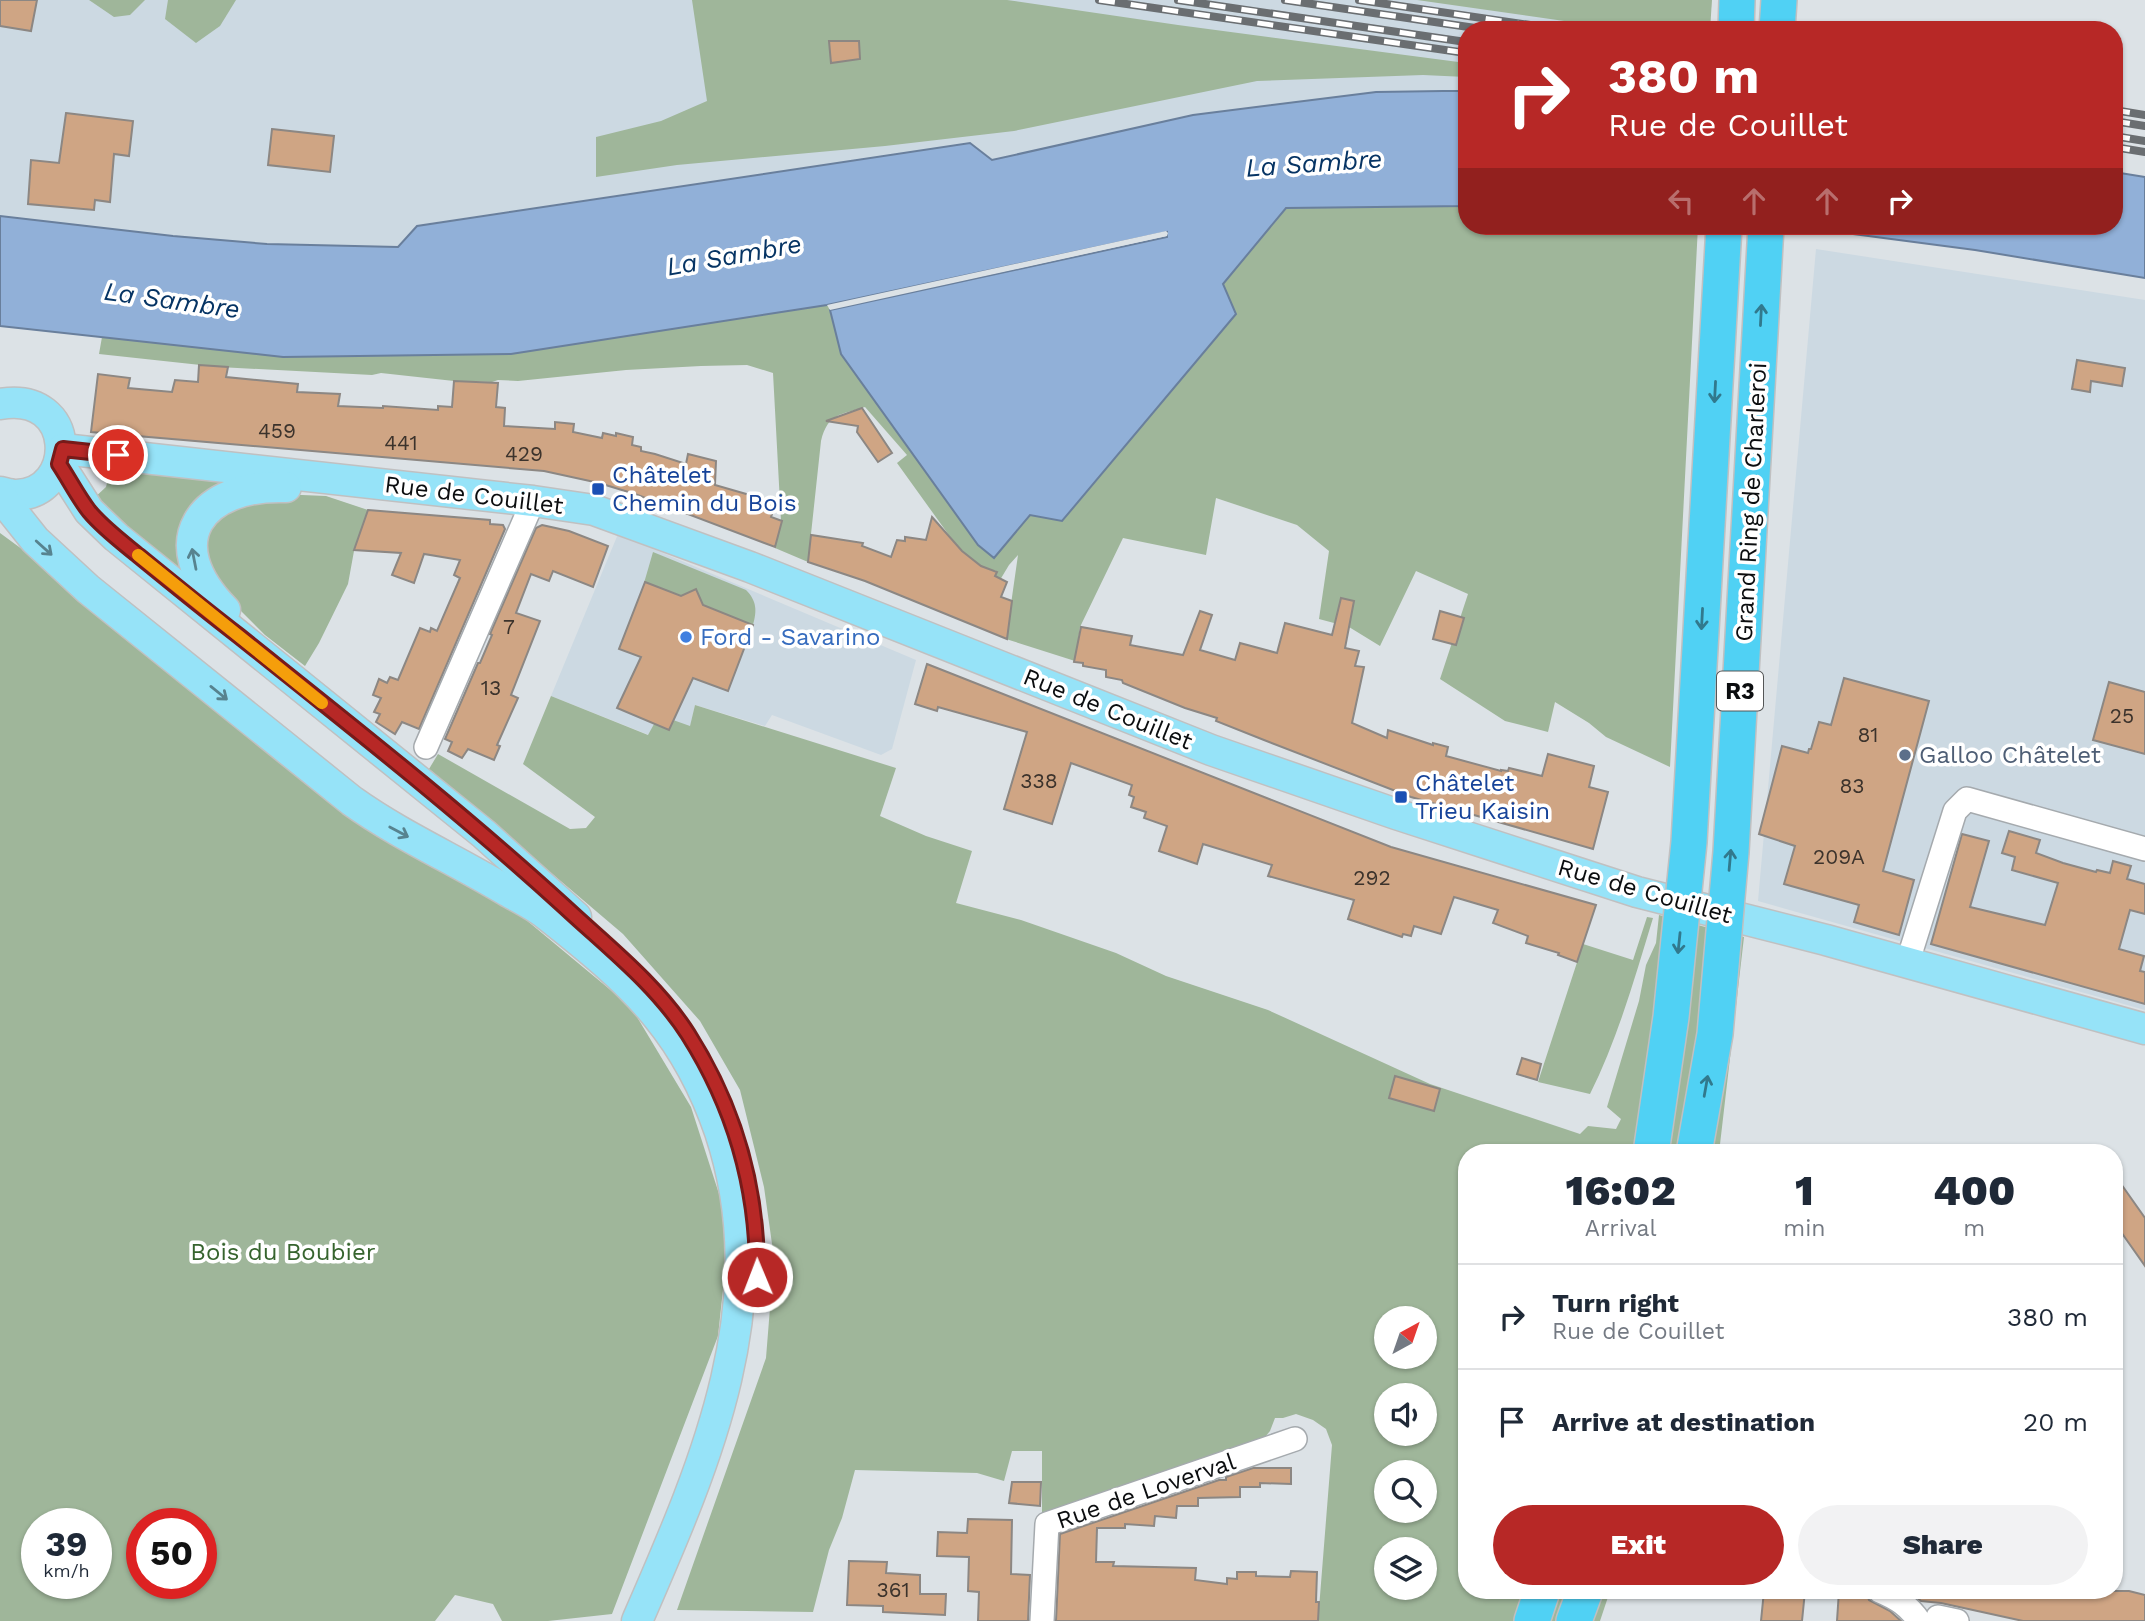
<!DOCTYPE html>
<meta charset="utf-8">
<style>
body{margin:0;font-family:"Work Sans",sans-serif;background:#f2f2f3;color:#1f2937;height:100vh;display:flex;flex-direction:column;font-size:26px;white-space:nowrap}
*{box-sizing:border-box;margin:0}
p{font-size:23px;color:#747a83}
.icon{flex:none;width:38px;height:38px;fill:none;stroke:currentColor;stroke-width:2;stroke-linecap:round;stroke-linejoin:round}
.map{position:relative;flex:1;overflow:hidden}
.details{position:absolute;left:1458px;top:1144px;width:665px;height:455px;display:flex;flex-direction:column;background:#fff;border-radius:28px;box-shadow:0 2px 5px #0004}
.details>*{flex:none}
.banner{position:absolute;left:1458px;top:21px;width:665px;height:214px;border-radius:28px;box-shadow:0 2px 5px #0004;background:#b72826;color:#fff;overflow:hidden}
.needle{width:46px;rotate:40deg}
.tools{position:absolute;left:1374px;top:1306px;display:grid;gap:14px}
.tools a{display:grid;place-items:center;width:63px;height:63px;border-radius:50%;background:#fff;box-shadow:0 2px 5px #0004;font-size:35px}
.speed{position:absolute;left:21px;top:1508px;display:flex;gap:14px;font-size:35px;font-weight:700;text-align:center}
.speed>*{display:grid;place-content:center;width:91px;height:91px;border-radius:50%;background:#fff;box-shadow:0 2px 5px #0004;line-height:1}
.speed small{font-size:18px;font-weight:400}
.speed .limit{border:10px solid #d22;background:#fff;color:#111}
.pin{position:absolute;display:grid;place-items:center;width:60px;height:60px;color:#fff;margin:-30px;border:4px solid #fff;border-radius:50%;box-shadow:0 2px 7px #0007}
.me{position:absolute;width:77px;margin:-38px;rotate:359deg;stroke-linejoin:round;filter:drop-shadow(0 0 5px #0008)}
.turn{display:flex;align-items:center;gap:24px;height:147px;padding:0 35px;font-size:32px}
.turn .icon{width:91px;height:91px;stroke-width:2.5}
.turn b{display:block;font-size:49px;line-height:60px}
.lanes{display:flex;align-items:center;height:66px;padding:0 35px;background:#0003;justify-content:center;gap:35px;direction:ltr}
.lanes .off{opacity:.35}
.eta{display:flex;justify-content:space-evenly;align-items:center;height:119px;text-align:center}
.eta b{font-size:42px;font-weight:800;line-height:49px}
.cta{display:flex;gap:14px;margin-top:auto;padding:14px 35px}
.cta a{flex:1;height:80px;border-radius:42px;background:#b72826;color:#fff;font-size:28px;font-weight:800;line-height:80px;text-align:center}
.cta a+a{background:#f2f2f3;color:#1f2937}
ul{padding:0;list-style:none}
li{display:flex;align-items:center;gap:21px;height:105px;padding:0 35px;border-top:2px solid #e0e1e3}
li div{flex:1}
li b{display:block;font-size:26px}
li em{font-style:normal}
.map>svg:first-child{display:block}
.built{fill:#ccd9e2}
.green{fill:#9fb69a;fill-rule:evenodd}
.water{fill:#91b0d8;stroke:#697f9c;stroke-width:2}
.pier{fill:#dce2e6}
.building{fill:#cfa584;stroke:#8c8783;stroke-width:2}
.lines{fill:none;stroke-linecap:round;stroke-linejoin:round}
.minor-casing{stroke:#a5aaae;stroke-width:26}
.major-casing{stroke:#c0c0c1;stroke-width:33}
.highway-casing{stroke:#c0c0c1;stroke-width:38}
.minor{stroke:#fff;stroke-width:23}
.major{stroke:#96e3f8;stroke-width:30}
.highway{stroke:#50d1f4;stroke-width:35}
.rail-casing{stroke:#6a6e71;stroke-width:8}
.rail{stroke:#fff;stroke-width:5;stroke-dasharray:16;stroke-linecap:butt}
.highway-bridge-casing{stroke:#c0c0c1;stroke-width:38;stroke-linecap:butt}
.highway-bridge{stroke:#50d1f4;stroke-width:35}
.oneway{stroke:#31798d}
.oneway2{stroke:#57838f}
.route-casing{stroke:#771a19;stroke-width:18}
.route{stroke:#b72826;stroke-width:12}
.slow{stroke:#f59e0b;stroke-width:12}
.transit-dot{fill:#1a4fb4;stroke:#fff;stroke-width:2.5}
.shop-dot{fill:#3f7fe0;stroke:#fff;stroke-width:2.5}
.service-dot{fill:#5c6f8a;stroke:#fff;stroke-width:2.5}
.labels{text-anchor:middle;stroke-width:7;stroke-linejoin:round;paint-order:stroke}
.number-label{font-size:21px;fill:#3c332c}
.shield{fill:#fff;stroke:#545657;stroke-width:2}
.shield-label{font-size:23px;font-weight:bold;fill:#0b0d0f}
.transit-label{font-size:24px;fill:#164399;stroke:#fff;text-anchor:start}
.street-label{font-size:24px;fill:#0b0d0f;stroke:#fff}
.shop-label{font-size:24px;fill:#366cbe;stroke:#fff;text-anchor:start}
.service-label{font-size:24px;fill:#4e5e75;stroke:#fff;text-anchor:start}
.park-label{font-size:24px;fill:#36642e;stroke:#fff}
.water-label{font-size:26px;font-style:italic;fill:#063464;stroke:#fff}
</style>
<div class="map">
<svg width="2145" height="1621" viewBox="0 0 2145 1621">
<rect width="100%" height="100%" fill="#dce2e6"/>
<g class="built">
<path d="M0 0H1708L1703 30H1466V91H1443L1179 118 992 160 970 143 417 225 399 247 267 244 173 236 0 216Z"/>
<path d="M1816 249 2145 300V1010L1758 901Z"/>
<path d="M618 534 916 660 892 749 881 755 772 715 765 726 695 705 690 727 649 735 551 696Z"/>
</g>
<g class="green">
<path d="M89 0H145L130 15 114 17Z"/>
<path d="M168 0H236L220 26 196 43 165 19Z"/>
<path d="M692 0H1007L1178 25 1466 63V77L1423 75 1257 81 1014 131 885 146 677 165 596 177V137L661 121 707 101Z"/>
<path d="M1417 0H1712L1710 30H1627Z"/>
<path d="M1466 206V226H1698L1670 767 1606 737 1589 723 1555 702 1548 732 1505 721 1440 679 1468 594 1416 571 1380 646 1349 627 1319 619 1329 551 1297 525 1216 498 1206 555 1123 538 1080 627 1075 661 1006 639 1018 555 1009 565 1000 580 994 579 996 571 994 570 990 572 970 558 956 545 897 463 907 455 865 407C840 415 828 413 821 441L808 562 775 548 781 521 773 373 747 365 701 366 626 370 518 381 498 380 492 382 454 381 381 373 372 375 219 367 99 354 102 337 283 357 511 354 828 304 841 354 978 545 994 558 1030 515 1063 520 1236 314 1223 284 1286 208Z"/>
<path d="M143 470 234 483 183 582 92 500 106 487 110 471Z"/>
<path d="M278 494 326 496 368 510 354 551 348 584 319 643 305 666 265 635 213 583 201 538 232 503Z"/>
<path d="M0 533 513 909 631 1007 691 1107 721 1200 727 1252 718 1336 612 1614 548 1621H502L493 1604 455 1595 435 1621H0ZM37 1524H96V1584H37ZM142 1524H201V1584H142Z"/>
<path d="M653 552 746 590C757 601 757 611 753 625L703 605 696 589 680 596 644 583Z"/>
<path d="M551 696 648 735 659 715 690 726 695 705 896 768 880 816 926 836 972 851 956 903 1021 920 1116 953 1166 976 1268 1010 1430 1084 1580 1134 1588 1126 1616 1129 1621 1119 1607 1107 1639 1001 1646 965 1656 943 1659 915 1744 937 1719 1153H1466V1591H1610L1600 1621H1318L1332 1445 1326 1429 1313 1420 1296 1414 1283 1418H1275L1270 1431 1260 1443 1042 1520V1451H1012L1004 1481 977 1473 855 1470 842 1518 829 1550 813 1612 677 1610 766 1358 774 1258 764 1187 740 1090 700 1021 623 934 429 769 438 754 570 829 586 828 595 817 523 764ZM1386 1318H1424V1356H1386ZM1386 1395H1424V1433H1386ZM1386 1472H1424V1510H1386ZM1386 1549H1424V1587H1386Z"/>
<path d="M1647 917 1653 918C1635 977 1618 1038 1590 1094L1538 1082 1583 944 1633 960Z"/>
</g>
<g class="water">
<path d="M1443 91H1466V206L1286 208 1223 284 1236 314 1062 521 1030 515 994 558 978 545 841 354 830 310 1167 237V232L827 305 511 354 283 357 0 326V216L173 236 267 244 398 247 417 226 970 143 992 160 1193 115 1376 92Z"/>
<path d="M2114 172 2145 177V278L1975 250 1792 226H2114Z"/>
</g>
<path class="pier" d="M1166 231 1168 233 1167 236 830 310 827 305Z"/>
<g class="building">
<path d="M0 0H37L31 31 0 26Z"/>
<path d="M829 41H859L860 59 831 63Z"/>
<path d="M66 113 133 121 129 156 114 154 110 202 95 200 94 210 28 204 31 160 59 163Z"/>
<path d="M272 129 334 136 330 172 268 165Z"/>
<path d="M2077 360 2125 368 2122 386 2091 381 2090 392 2072 389Z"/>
<path d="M199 365 228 367 226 377 298 384 297 392 340 394 338 406 383 408V406L438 410V406L452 407 454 381 498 383 496 407 505 408 504 426 555 429V422L574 424 573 432 602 438 603 433 616 436V433L633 437 632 445 641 447V451L655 454 686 464 688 454 716 461 715 485 760 498 756 508 772 514 771 517 782 521 775 547 635 494 599 483 544 471 91 432 98 374 130 378 128 388 172 392 175 380 198 382Z"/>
<path d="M862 408 892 453 878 462 857 432 858 426 826 421Z"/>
<path d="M368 510 490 520V524L503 525 505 529 419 729 402 722 395 734 376 722 380 714 374 712 381 698 373 695 379 679 387 683 390 677 398 680 420 628 430 632 431 628 437 631 460 578 454 575 460 560 424 554 414 583 392 575 401 553 354 550Z"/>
<path d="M932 517 962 551 981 566 997 572 995 576 1007 582 1001 597 1012 601 1007 639 865 581 808 562 811 535 863 543 862 546 891 557 897 540 905 541V537L926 540Z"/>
<path d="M542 525 569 531 608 546 593 587 553 571 549 581 531 574 516 613 540 621 511 695 518 698 497 745 500 746 494 760 468 749 462 758 448 751 452 742 445 739 478 663H480L492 635 490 634 536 528Z"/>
<path d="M645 582 681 596 696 589 703 605 753 625 728 691 693 678 669 730 617 708 641 657 619 649Z"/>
<path d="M1341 598 1354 601 1345 648 1359 651 1355 666 1364 667 1352 723 1387 738 1388 730 1433 745V743L1448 747 1446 756 1501 771V770L1508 771 1509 768 1542 776 1548 754 1594 766 1589 787 1608 792 1593 849 1411 797 1264 740 1216 721 1217 718 1185 708 1123 683 1122 680 1106 677V670L1083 666V663L1074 662 1081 627 1132 636 1130 645 1183 655 1200 611 1212 615 1200 650 1235 660 1240 643 1277 653 1285 623 1332 635Z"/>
<path d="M1440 611 1464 618 1456 645 1433 639Z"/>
<path d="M927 664 1391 847 1596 905 1577 962 1558 955 1559 953 1526 943 1528 936 1493 923 1498 910 1454 897 1441 934 1414 926 1411 936 1403 934 1402 937 1348 919 1354 900 1268 876 1272 865 1203 844 1197 864 1159 851 1167 826 1144 818 1146 812 1131 807 1134 797 1129 795 1132 785 1071 763 1052 824 1004 809 1027 732 938 707 937 711 915 704Z"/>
<path d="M1844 678 1929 701 1883 871 1914 880 1899 935 1854 922 1859 905 1784 884 1795 846 1759 834 1782 746 1808 753 1809 749H1811L1819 722 1831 725Z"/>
<path d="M2109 682 2145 692V754L2093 740Z"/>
<path d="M2009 831 2040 840 2036 853 2063 863 2096 872 2097 870 2110 873 2113 861 2131 866 2127 879 2145 884V914L2130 910 2119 949 2144 956 2140 971 2145 972V1004L1931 944 1962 834 1989 841 1970 907 2045 925 2058 883 2012 870 2015 857 2002 853Z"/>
<path d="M1522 1058 1541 1064 1537 1080 1517 1074Z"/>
<path d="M1395 1076 1440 1089 1434 1111 1389 1098Z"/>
<path d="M2114 1174 2145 1218V1266L2114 1222Z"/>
<path d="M1253 1468H1291V1484L1260 1483V1487H1240V1497L1198 1498V1506H1177L1176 1518 1155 1516 1154 1526 1125 1524V1528H1097L1096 1562H1114L1113 1566 1196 1568 1195 1580 1227 1584V1578L1237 1579V1572H1256V1576L1290 1577 1291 1571 1317 1572 1316 1602H1319L1318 1621H1056L1060 1534 1219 1480H1226V1477Z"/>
<path d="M1012 1482H1041L1040 1506 1009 1503Z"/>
<path d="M968 1519 1012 1520 1011 1574 1030 1575 1028 1621H978L979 1592 968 1591 969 1557 937 1556 938 1532 967 1533Z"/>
<path d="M849 1561 887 1562 886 1573 920 1575V1594H946L945 1615 883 1612V1606L847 1605Z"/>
<path d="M1764 1591H1805L1802 1621H1761Z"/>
<path d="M1839 1591H1866L1869 1600 1890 1611 1901 1621H1837Z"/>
<path d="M1909 1591H2129L2145 1595V1621H2023L1941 1603 1921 1601Z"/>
</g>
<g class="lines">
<g class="minor-casing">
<g id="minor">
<path d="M426 747 533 501"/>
<path d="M1907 964 1955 811 1967 799 2145 849"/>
<path d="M1880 1591C1897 1598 1909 1606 1919 1621"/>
<path d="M1938 1617 1957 1621"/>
<path d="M1042 1621 1047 1524 1295 1439"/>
</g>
</g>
<g class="major-casing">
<g id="major">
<path d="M0 404C78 390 78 494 16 495 11 495 5 493 0 492"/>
<path d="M63 449 533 501 594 510 750 567 1211 750 1396 814 1637 892 1826 940 2145 1029"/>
<path d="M59 464 89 511 116 537 484 834 576 917"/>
<path d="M0 496 35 540 88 589 352 801C401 836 456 860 507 891 521 899 536 906 548 916 586 946 627 979 657 1016 685 1050 706 1091 720 1132 777 1304 705 1465 637 1621"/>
<path d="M225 610C158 542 200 484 286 487"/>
</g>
</g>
<g class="highway-casing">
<g id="highway">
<path d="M1736 30 1737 0"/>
<path d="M1777 30 1779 0"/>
<path d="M1532 1621 1542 1591"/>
<path d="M1574 1621 1585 1591"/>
</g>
</g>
<use href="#minor" class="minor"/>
<use href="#major" class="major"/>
<use href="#highway" class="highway"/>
<g class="rail-casing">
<g id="rail">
<path d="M1099 0 1466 53"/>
<path d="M1178 0 1466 42"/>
<path d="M1285 0 1489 30"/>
<path d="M1359 0 1564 30"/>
<path d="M2114 110 2145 115"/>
<path d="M2114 121 2145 126"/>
<path d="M2114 136 2145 141"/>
<path d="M2114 147 2145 152"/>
</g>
</g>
<use href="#rail" class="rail"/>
<g class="highway-bridge-casing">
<g id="highway-bridge">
<path d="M1651 1153 1671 1017 1689 842 1724 226"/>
<path d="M1694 1153 1715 1034 1731 852 1766 226"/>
</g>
</g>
<use href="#highway-bridge" class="highway-bridge"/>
</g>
<defs><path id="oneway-shaft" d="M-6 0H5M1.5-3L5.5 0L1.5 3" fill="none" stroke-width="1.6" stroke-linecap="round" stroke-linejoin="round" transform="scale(1.75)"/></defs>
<g class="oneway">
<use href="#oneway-shaft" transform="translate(1761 315) rotate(-87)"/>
<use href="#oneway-shaft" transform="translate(1715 392) rotate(93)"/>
<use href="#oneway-shaft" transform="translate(1702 619) rotate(93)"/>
<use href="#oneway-shaft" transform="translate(1730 860) rotate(-85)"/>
<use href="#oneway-shaft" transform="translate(1679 943) rotate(96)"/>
<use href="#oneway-shaft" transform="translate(1706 1086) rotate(-80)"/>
</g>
<g class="oneway2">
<use href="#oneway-shaft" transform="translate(44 548) rotate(42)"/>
<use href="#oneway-shaft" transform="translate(194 559) rotate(-101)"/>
<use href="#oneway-shaft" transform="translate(219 693) rotate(39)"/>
<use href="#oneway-shaft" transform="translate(399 832) rotate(28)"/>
</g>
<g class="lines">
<g class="route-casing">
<path id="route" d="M118 455 63 449 59 464C69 479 78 497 89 511 103 528 122 542 139 556 172 583 205 610 239 636 349 724 460 811 565 907 608 947 656 984 688 1034 735 1108 758 1190 757 1277"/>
</g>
<use href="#route" class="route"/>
<path class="slow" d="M138 555 322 703"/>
</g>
<g class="transit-dot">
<rect x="591" y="482" width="14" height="14" rx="3.5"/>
<rect x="1394" y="790" width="14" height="14" rx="3.5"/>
</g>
<circle class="shop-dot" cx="686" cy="637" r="7"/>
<circle class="service-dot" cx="1905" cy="755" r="7"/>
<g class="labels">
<g class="number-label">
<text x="277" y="438">459</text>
<text x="401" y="450">441</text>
<text x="524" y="461">429</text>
<text x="509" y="634">7</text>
<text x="491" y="695">13</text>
<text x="2122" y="723">25</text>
<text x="1868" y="742">81</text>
<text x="1039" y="788">338</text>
<text x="1852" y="793">83</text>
<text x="1839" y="864">209A</text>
<text x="1372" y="885">292</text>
<text x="893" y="1597">361</text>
</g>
<rect class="shield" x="1717" y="671.5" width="46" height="39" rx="5"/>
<g class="shield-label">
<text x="1740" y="699">R3</text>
</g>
<g class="transit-label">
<text x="612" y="483">Châtelet<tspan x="612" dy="28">Chemin du Bois</tspan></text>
<text x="1415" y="791">Châtelet<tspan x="1415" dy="28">Trieu Kaisin</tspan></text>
</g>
<g class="street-label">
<text transform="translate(474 495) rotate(7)" y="8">Rue de Couillet</text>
<text transform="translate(1751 502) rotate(-87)" y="8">Grand Ring de Charleroi</text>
<text transform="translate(1108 709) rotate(22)" y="8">Rue de Couillet</text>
<text transform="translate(1645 891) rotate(16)" y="8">Rue de Couillet</text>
<text transform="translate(1146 1491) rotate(-19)" y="8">Rue de Loverval</text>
</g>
<g class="shop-label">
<text x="700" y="645">Ford - Savarino</text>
</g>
<g class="service-label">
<text x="1919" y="763">Galloo Châtelet</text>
</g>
<g class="park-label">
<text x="283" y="1260">Bois du Boubier</text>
</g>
<g class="water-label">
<text transform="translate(1314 163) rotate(-4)" y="9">La Sambre</text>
<text transform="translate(734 255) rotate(-10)" y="9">La Sambre</text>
<text transform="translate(172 300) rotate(8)" y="9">La Sambre</text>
</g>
</g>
</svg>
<div class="tools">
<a><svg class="needle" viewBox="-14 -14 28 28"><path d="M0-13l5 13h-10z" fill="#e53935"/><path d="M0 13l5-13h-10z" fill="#747a83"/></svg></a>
<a><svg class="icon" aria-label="sound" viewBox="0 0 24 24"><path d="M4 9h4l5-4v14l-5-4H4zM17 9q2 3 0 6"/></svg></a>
<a><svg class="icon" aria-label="search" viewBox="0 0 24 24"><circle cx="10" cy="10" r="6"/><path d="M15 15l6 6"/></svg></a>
<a><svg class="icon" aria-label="layers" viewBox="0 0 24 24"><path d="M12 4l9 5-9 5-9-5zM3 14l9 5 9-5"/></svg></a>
</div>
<div class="speed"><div>39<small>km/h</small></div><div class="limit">50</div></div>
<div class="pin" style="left:118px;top:455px;background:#d93025"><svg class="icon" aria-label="arrive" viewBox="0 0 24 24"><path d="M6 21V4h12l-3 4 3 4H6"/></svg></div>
<svg class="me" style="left:757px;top:1277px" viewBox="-20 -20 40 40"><circle r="17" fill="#b72826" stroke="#fff" stroke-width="3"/><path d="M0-11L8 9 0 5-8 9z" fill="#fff"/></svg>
<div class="banner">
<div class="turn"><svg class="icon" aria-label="right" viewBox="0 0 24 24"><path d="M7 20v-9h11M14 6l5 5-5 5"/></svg><div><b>380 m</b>Rue de Couillet</div></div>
<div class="lanes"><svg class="icon off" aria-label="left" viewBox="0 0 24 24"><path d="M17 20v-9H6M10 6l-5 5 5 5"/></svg><svg class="icon off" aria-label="ahead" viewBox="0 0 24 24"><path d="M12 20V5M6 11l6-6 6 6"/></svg><svg class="icon off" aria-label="ahead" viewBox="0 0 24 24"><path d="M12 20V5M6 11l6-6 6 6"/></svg><svg class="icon" aria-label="right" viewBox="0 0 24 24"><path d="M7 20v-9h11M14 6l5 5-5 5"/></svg></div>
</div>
<section class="details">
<div class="eta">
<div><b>16:02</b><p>Arrival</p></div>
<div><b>1</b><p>min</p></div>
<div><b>400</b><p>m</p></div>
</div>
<ul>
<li><svg class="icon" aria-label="right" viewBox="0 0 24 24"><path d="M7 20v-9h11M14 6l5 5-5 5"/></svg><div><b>Turn right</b><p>Rue de Couillet</p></div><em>380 m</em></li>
<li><svg class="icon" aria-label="arrive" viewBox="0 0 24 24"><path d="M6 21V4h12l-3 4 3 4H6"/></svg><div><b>Arrive at destination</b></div><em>20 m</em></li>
</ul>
<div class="cta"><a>Exit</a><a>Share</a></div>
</section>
</div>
